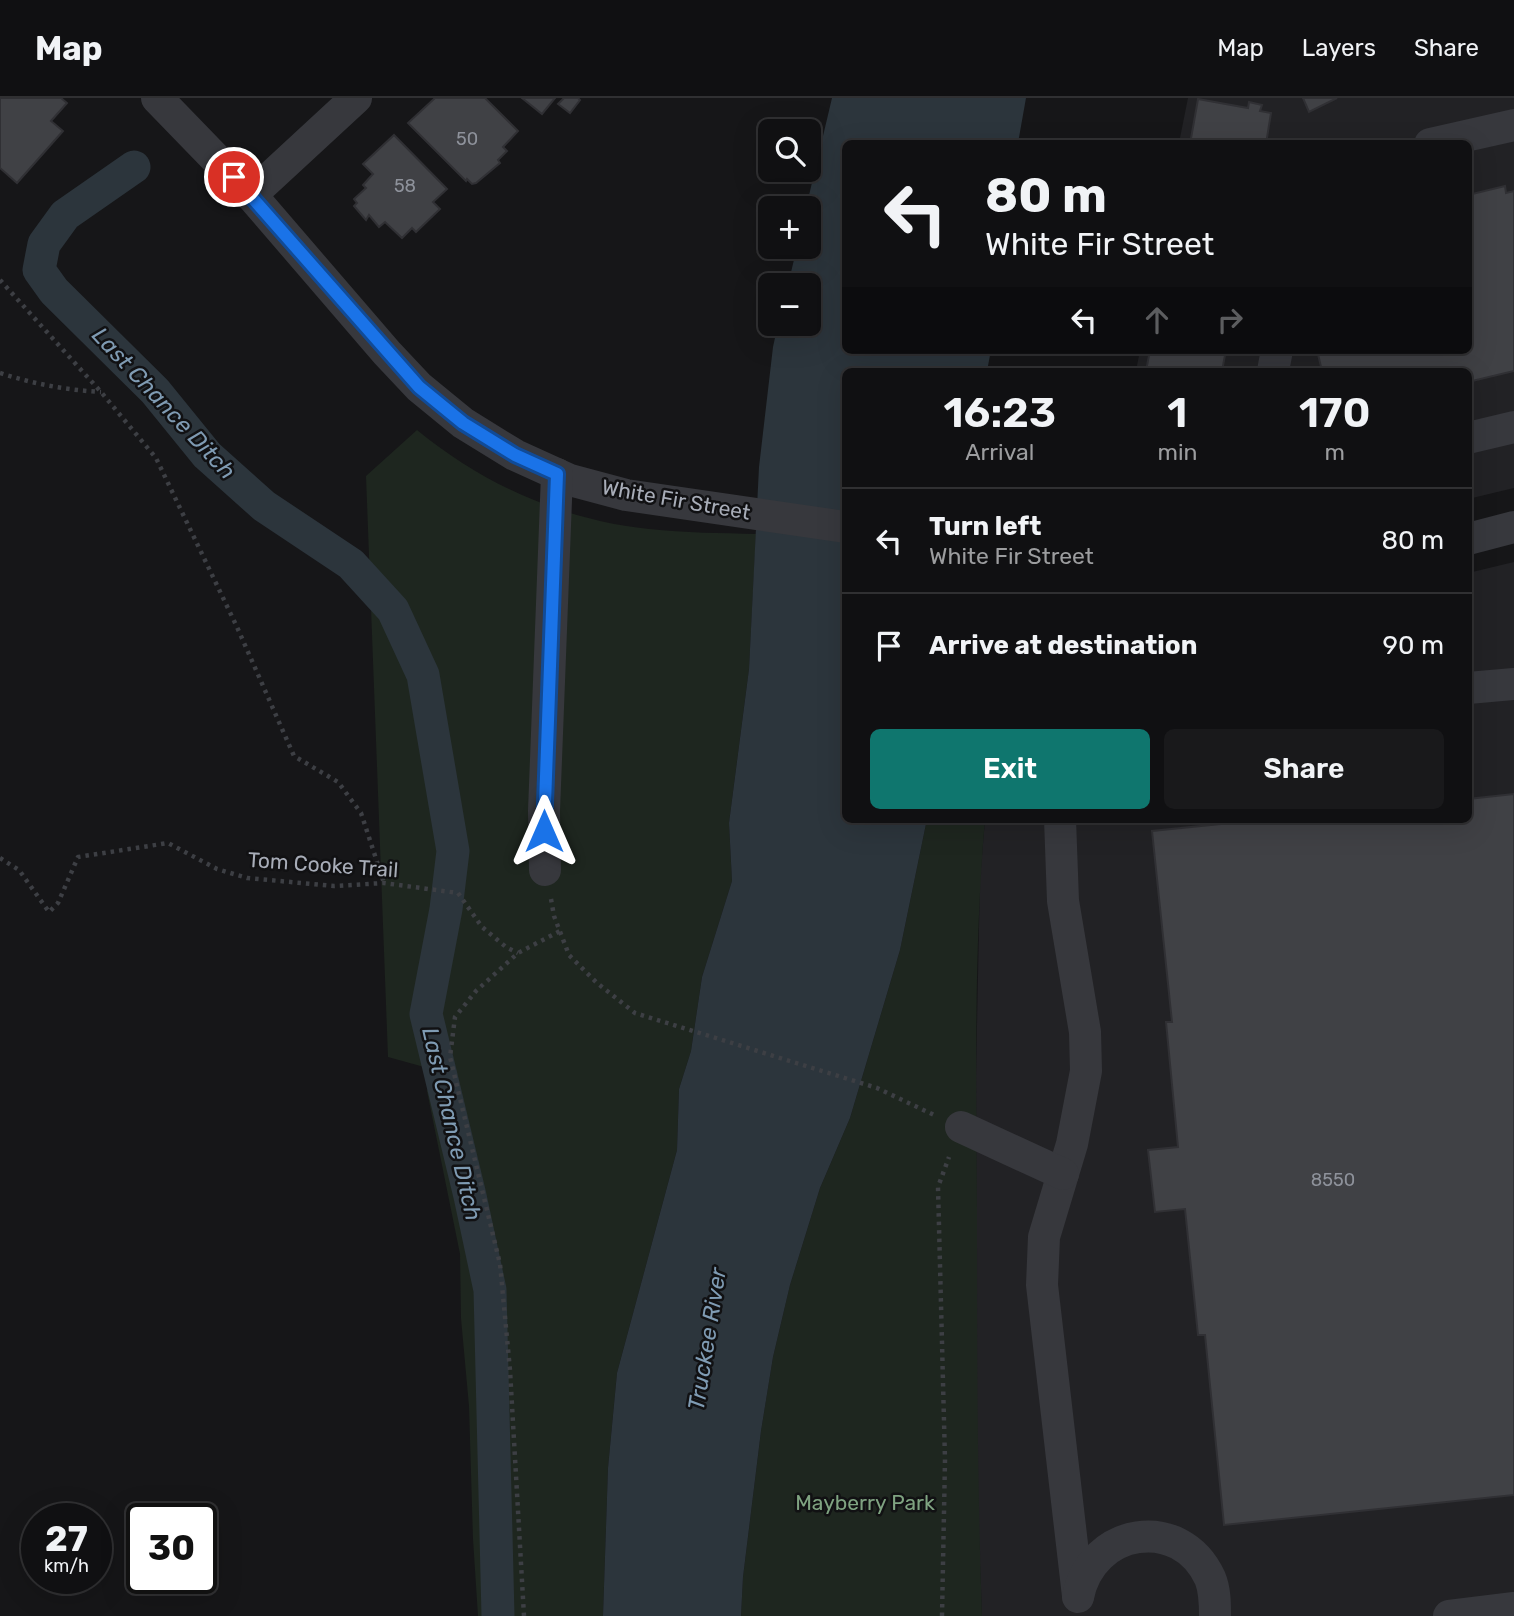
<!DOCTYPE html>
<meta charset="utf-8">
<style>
body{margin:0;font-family:Rubik,sans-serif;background:#19191b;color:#f1f3f6;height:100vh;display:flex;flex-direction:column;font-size:26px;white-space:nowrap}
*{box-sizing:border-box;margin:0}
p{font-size:23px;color:#9c9d9f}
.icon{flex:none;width:38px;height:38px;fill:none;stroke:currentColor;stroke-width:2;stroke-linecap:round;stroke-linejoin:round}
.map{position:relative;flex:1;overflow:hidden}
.panel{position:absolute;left:842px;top:270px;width:630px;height:455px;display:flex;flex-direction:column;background:#101012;border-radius:10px;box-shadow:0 7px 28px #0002,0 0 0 2px #303032}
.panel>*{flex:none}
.hud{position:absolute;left:842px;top:42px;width:630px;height:214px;border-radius:10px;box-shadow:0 7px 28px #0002,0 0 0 2px #303032;background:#101012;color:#f1f3f6;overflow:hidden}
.buttons{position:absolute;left:758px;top:21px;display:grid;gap:14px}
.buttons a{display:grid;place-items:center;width:63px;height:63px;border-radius:10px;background:#101012;box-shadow:0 7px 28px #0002,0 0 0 2px #303032;font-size:35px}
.speed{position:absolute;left:21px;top:1405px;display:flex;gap:14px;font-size:35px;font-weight:700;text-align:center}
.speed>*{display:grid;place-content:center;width:91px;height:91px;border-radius:50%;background:#101012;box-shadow:0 7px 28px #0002,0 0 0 2px #303032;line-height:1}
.speed small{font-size:18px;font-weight:400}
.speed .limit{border:4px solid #111;border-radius:10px;background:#fff;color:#111}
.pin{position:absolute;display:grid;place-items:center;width:60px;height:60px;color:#fff;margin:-30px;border:4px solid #fff;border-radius:50%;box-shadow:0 2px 7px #0007}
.me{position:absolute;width:77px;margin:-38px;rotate:0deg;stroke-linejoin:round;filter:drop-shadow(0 0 5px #0008)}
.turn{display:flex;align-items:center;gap:24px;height:147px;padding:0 28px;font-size:32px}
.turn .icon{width:91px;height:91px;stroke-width:2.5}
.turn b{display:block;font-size:49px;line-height:60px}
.lanes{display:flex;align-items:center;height:66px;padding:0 28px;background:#0003;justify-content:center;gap:35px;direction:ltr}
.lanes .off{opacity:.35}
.eta{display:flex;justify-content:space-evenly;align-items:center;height:119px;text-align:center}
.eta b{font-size:42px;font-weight:600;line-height:49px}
.button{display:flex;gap:14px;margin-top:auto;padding:14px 28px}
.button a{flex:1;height:80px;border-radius:10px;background:#0f766e;color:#fff;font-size:28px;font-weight:600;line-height:80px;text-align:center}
.button a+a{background:#19191b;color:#f1f3f6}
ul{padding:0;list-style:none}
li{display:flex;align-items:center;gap:21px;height:105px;padding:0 28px;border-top:2px solid #303032}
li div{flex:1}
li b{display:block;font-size:26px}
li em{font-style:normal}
header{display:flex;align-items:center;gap:42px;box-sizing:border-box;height:98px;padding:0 35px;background:#101012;border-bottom:2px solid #303032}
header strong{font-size:33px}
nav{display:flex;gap:38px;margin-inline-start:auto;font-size:24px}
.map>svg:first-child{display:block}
.built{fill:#222225}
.green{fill:#1e261f}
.water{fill:#2c353c}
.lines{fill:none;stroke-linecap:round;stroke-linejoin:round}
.canal{stroke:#2c353c;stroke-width:33}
.building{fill:#404145;stroke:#303034;stroke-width:2}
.path{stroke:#3d3f44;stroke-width:4.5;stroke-dasharray:3.5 5;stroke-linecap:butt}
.minor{stroke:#37383d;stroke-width:32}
.route-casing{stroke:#114b97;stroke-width:18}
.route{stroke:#1a73e8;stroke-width:12}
.labels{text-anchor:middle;stroke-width:5;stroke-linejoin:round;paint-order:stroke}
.number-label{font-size:18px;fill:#8e929b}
.street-label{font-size:21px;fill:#a8adb8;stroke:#111113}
.park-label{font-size:21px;fill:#7fa381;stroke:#111113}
.water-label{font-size:23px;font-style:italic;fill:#7f9bb3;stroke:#111113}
</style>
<header>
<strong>Map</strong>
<nav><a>Map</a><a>Layers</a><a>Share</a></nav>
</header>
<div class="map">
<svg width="1514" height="1518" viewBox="0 0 1514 1518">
<rect width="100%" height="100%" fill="#161618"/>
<g class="built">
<path d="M1188 0H1514V390L1468 401V273H1136L1140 252H1468V46L1179 45Z"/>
<path d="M1514 464V1518H982L977 1388 976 977 980 781 985 721H1468V475Z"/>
</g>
<g class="green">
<path d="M417 332C484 387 563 422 649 431 685 435 721 435 756 436L749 571 729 725 732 783 702 879 691 953 679 991 677 1052 617 1275 608 1370 603 1518H478L473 1441 469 1308 461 1220 460 1156 427 993 435 972 388 959 366 378Z"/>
<path d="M927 721H985C974 850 976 980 977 1109 977 1245 977 1382 982 1518H741L743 1479 761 1333 773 1259 790 1187 820 1090 850 1020 900 852Z"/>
</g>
<path class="water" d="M832 0H1026L1018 45 845 46V252H991L987 273H845V721H927L900 852 850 1020 820 1090 790 1187 773 1259 761 1333 743 1479 741 1518H603L608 1370 617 1275 677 1052 679 991 691 953 702 879 732 783 729 725 749 571 759 369 773 249 778 226H808V187H788L797 149H808V110H806Z"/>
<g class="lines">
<path class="canal" d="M134 69 65 117 44 146 39 172 54 193 155 293 207 357 264 408 351 466 393 512 423 577 453 753 446 811 426 916 470 1098 490 1192 498 1518"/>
</g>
<g class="building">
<path d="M0 0H61L67 5 51 23 63 33 17 85 0 70Z"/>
<path d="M435 0H485L518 33 503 49 507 53 498 62 500 65 476 85 472 86 467 81 466 83 408 25Z"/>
<path d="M522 0H555L542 16Z"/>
<path d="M564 0H578L580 2 570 15 558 6Z"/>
<path d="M1303 0H1337L1309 14Z"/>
<path d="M1198 1 1248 10 1249 4 1262 7 1260 13 1271 15 1266 46H1190Z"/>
<path d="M394 37 447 91 433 104 440 111 416 134 412 130 402 140 385 124 379 129 369 117 366 122 354 108 357 105 354 101 366 90 363 87 373 76 363 66Z"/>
<path d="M1505 88 1506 95 1514 93V273L1468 284V273H1322L1317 252H1468V97Z"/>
<path d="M1150 252H1226L1222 273H1146Z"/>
<path d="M1514 696V1397L1224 1427 1205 1237H1198L1185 1111 1155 1114 1148 1052 1178 1049 1166 924H1172L1152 733 1270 721H1468V701Z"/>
</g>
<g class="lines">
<g class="path">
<path d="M0 182 101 294 156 360 237 529 294 658 338 684 361 715 384 785"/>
<path d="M0 275C34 286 66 292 101 294"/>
<path d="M0 760 19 772 49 814 58 805 78 759 168 745 217 771 247 780 334 788 384 785 458 795 482 829 506 849 518 855"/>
<path d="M551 801 554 818 569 857 597 885 635 915 877 990 934 1017"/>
<path d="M524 1518 510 1272 500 1166 450 959 455 919 476 893 518 855 560 833"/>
<path d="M942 1518 945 1362 938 1089 949 1059"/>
</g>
<g class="minor">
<path d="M157 0 251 97 387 255 419 289 463 325 515 357 570 382 626 397 845 429"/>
<path d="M1430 46 1514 27"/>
<path d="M251 97 356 0"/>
<path d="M1273 273 1277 252"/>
<path d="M1468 340 1514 329"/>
<path d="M1468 441 1514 429"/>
<path d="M1468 590 1514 586"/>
<path d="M1060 721 1063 803 1085 934 1086 973 1072 1046 1044 1139 1042 1187 1078 1498"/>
<path d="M545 772 544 713 557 376"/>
<path d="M961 1029 1063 1076"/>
<path d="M1078 1499C1091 1430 1180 1415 1210 1480 1215 1492 1215 1505 1215 1518"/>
<path d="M1449 1518 1514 1510"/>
</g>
</g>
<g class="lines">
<g class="route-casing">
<path id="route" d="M234 79 419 289 463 325 515 357 557 376 544 733"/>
</g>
<use href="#route" class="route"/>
</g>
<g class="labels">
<g class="number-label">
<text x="467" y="47">50</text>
<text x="405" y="94">58</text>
<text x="1333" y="1088">8550</text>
</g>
<g class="street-label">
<text transform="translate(676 402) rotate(10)" y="7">White Fir Street</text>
<text transform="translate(323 767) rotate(4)" y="7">Tom Cooke Trail</text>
</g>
<g class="park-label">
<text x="865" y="1412">Mayberry Park</text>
</g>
<g class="water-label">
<text transform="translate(164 305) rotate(47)" y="8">Last Chance Ditch</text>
<text transform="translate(452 1026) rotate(77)" y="8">Last Chance Ditch</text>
<text transform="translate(707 1241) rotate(-81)" y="8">Truckee River</text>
</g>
</g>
</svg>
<div class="buttons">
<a><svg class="icon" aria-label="search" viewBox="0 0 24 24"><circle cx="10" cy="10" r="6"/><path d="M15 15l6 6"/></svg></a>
<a>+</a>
<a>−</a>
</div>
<div class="speed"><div>27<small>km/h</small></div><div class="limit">30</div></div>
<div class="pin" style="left:234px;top:79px;background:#d93025"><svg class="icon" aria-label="arrive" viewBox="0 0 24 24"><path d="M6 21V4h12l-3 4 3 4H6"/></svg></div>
<svg class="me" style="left:544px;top:733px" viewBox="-20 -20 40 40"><path d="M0-17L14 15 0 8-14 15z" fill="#1a73e8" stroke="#fff" stroke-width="4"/></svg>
<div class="hud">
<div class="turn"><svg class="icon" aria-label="left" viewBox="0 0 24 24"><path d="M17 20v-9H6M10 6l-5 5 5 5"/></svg><div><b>80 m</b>White Fir Street</div></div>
<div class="lanes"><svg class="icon" aria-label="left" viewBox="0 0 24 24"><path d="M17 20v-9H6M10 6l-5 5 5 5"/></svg><svg class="icon off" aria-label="ahead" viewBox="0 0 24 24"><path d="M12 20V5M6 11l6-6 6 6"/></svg><svg class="icon off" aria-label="right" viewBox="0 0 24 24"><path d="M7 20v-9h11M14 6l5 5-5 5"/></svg></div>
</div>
<section class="panel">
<div class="eta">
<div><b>16:23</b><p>Arrival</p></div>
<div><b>1</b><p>min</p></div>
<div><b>170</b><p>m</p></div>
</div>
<ul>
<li><svg class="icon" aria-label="left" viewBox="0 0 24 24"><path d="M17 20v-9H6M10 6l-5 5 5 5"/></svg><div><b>Turn left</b><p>White Fir Street</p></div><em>80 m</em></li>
<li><svg class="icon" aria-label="arrive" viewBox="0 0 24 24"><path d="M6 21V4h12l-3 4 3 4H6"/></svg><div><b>Arrive at destination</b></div><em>90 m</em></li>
</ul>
<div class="button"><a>Exit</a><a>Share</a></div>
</section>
</div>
